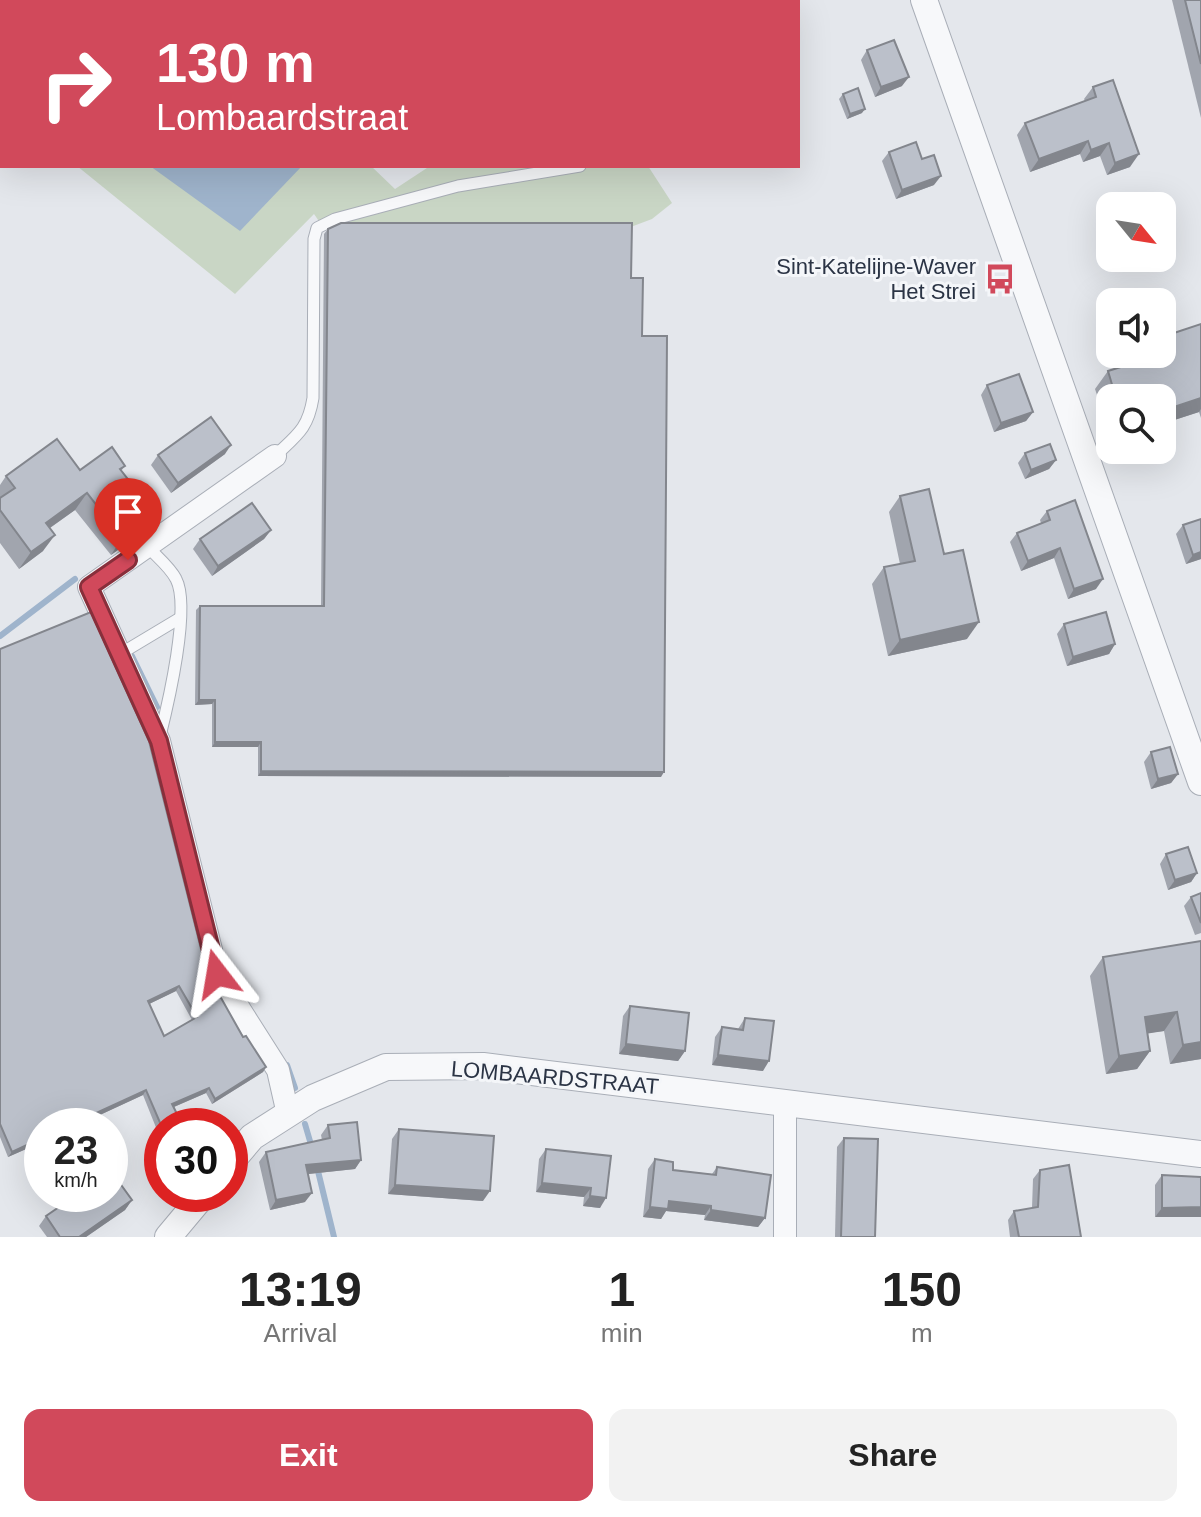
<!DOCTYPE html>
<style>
body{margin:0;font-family:Arial,sans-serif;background:#f2f2f2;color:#222;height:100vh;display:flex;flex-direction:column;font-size:30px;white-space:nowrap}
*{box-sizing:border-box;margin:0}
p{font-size:26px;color:#767676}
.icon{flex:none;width:44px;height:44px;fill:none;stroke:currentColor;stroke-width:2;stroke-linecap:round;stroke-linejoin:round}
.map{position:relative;height:1237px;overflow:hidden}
.drawer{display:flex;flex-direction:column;background:#fff;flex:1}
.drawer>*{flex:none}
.guide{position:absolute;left:0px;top:0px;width:800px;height:168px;box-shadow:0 8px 32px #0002;background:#d1495b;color:#fff;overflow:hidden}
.needle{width:52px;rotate:120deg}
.buttons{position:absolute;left:1096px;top:192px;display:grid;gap:16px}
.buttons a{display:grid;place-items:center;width:80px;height:80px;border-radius:16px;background:#fff;box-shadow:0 8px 32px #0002;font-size:40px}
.speed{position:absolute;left:24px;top:1108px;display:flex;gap:16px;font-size:40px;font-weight:700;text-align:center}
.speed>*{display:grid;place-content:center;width:104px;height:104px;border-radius:50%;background:#fff;box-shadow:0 8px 32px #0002;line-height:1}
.speed small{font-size:20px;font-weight:400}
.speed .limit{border:12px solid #d22;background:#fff;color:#111}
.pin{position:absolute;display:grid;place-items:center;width:68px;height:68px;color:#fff;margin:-82px -34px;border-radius:50% 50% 50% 0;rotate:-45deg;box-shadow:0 0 8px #0007}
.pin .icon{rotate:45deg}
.me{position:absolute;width:88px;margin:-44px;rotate:346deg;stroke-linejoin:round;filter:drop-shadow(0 0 6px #0008)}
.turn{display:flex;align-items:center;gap:28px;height:168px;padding:0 24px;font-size:36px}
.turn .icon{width:104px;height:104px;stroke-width:2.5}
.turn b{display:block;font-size:56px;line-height:68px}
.eta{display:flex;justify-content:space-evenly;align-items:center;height:136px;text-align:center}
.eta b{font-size:48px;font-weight:700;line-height:56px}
.cta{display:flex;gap:16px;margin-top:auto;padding:16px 24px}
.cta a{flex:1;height:92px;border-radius:16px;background:#d1495b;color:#fff;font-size:32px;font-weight:700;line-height:92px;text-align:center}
.cta a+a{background:#f2f2f2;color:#222}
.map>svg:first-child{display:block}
.green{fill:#c9d6c5}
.water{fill:#9fb4cc}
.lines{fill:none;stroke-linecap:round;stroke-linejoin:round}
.stream{stroke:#9fb4cc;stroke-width:6}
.service-casing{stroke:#a9aeb7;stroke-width:13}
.minor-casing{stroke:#a9aeb7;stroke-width:24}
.tertiary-casing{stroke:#a9aeb7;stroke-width:28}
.service{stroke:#f7f8fa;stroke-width:11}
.minor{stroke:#f7f8fa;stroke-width:22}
.tertiary{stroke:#f7f8fa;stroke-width:26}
.wall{fill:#a1a5ae;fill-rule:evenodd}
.shaded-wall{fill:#83868d}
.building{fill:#bbc0ca;stroke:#83868d;stroke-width:2;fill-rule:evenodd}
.route-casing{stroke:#882f3b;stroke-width:20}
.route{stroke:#d1495b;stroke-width:14}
.labels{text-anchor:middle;stroke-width:6;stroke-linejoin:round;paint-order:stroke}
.poi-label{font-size:22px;fill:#2b3445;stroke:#f4f6f9;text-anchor:end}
.street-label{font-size:22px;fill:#2b3445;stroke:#f4f6f9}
</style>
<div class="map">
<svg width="1201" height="1237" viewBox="0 0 1201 1237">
<rect width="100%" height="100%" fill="#e4e7ec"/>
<path class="green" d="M77 166H371L395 189 430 166H648L672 203 652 219 628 228 323 227 314 214 235 294Z"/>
<path class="water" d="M150 166H302L240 231Z"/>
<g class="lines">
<g class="stream">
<path d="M0 636 75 579"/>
<path d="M132 656 157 707"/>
<path d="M287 1065 295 1088"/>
<path d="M305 1124 312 1148"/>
<path d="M317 1167 334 1237"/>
</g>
<g class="service-casing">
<g id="service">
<path d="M275 456C297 435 308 429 313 398L314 239 317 228 335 219 458 186 580 166"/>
<path d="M147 546C156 556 170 567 176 579 191 607 168 704 160 736"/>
<path d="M120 654 180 618"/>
</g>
</g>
<g class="minor-casing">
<g id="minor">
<path d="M275 456 89 587 159 741 217 974 278 1070 288 1114"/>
<path d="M785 1102V1237"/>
</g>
</g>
<g class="tertiary-casing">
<g id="tertiary">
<path d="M924 0 1201 782"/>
<path d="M230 1163 252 1137 313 1098 386 1067 483 1066 1201 1154"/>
<path d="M168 1237 204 1194"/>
</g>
</g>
<use href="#service" class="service"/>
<use href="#minor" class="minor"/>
<use href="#tertiary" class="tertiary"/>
</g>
<g class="wall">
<path d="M1172 0H1201V118Z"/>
<path d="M867 50 902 86 875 97 861 60Z"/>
<path d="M1093 87 1130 167 1107 175 1100 156 1083 162 1080 154 1030 172 1017 135 1025 123 1085 101 1084 99Z"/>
<path d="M843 94 862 113 847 119 839 99Z"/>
<path d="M889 152 922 159 934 185 896 199 882 161Z"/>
<path d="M328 229 631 278 642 336 661 777 258 776V747H212V704L195 705 196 610 200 606H321L324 234Z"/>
<path d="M1201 324V418L1199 412 1162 424V398H1110V434L1095 389 1108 371 1149 358V354H1162V337Z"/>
<path d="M987 385 1033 412 1026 421 994 432 981 395Z"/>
<path d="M1025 453 1056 460 1049 469 1025 479 1018 463Z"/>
<path d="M225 454 171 493 151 465 158 455Z"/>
<path d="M125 466 121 471 144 531 111 555 75 510 50 528 43 551 19 569 0 543V485L6 476Z"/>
<path d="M900 496 944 554 967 639 888 656 872 584 884 567 900 564 889 512Z"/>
<path d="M1047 511 1096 589 1068 599 1054 558 1021 571 1010 542 1017 533 1041 523 1040 520Z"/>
<path d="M1183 525 1201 559 1186 564 1176 534Z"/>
<path d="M271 530 264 539 212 576 193 549 200 539Z"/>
<path d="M1064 624 1115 644 1109 654 1067 666 1057 634Z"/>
<path d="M0 649 207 973 243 1037 266 1067 263 1072 212 1104 206 1093 174 1107 179 1118 175 1123 168 1126H162L157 1130 143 1095 76 1126H42V1142L8 1157 0 1137ZM176 991 192 1020 164 1036 149 1004Z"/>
<path d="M1151 752 1178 774 1171 783 1151 789 1144 762Z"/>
<path d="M1166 854 1197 873 1191 882 1168 890 1160 864Z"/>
<path d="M1201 893V933L1195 935 1184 906 1191 897Z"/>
<path d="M1201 941V1059L1170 1064 1164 1031 1147 1033 1150 1051 1137 1069 1106 1074 1090 976 1103 957Z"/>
<path d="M630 1006 685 1051 678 1061 619 1054 623 1016Z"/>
<path d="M745 1018 763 1071 712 1065 715 1037 722 1027 738 1029Z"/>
<path d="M328 1125 361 1160 355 1169 308 1174 305 1202 270 1210 259 1162 266 1152 322 1140 321 1135Z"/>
<path d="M399 1129 483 1201 388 1194 392 1139Z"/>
<path d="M844 1138 875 1237H835L837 1147Z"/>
<path d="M546 1149 611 1156 600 1208 583 1206 584 1197 536 1192 539 1159Z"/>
<path d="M655 1159 673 1170 712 1174 717 1167 765 1218 758 1227 704 1220 705 1215 666 1211 661 1219 643 1217 648 1169Z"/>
<path d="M1040 1170 1081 1237H1010L1008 1220 1014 1211 1032 1208 1033 1179Z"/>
<path d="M1162 1175 1201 1177 1155 1217V1185Z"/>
<path d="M132 1200 125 1210 86 1237H47L39 1226 46 1216Z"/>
</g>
<g class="shaded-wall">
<path d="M909 77 902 86 875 97 881 87Z"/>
<path d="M865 109 862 113 847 119 850 114Z"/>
<path d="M1088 141 1080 154 1030 172 1039 159Z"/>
<path d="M1109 143 1100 156 1083 162 1091 150Z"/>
<path d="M1139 154 1130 167 1107 175 1115 163Z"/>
<path d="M941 176 934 185 896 199 902 190Z"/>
<path d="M1201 398V409L1199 412 1162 424V411Z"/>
<path d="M1033 412 1026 421 994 432 1001 423Z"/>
<path d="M231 445 225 454 171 493 178 483Z"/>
<path d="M1056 460 1049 469 1025 479 1031 470Z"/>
<path d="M87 493 75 510 34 539 46 523Z"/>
<path d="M156 515 144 531 111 555 122 538Z"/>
<path d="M271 530 264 539 212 576 218 566Z"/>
<path d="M55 535 43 551 19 569 31 552Z"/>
<path d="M1060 548 1054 558 1021 571 1028 561Z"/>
<path d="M1201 552V559L1186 564 1193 555Z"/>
<path d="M1103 579 1096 589 1068 599 1074 589Z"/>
<path d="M979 622 967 639 888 656 900 640Z"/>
<path d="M1115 644 1109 654 1067 666 1073 657Z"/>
<path d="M199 700H215L212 704 195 705Z"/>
<path d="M215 742H261L258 747H212Z"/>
<path d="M261 771 664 772 661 777 258 776Z"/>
<path d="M1178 774 1171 783 1151 789 1158 779Z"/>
<path d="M1197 873 1191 882 1168 890 1175 880Z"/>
<path d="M179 986 176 991 145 1006 148 1001Z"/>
<path d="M1177 1012 1164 1031 1132 1036 1145 1017Z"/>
<path d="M1201 1042V1059L1170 1064 1183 1045Z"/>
<path d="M626 1044 685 1051 678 1061 619 1054Z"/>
<path d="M1150 1051 1137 1069 1106 1074 1119 1056Z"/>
<path d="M718 1055 769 1061 763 1071 712 1065Z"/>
<path d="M266 1067 263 1072 212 1104 215 1099Z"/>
<path d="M209 1088 206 1093 169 1109 172 1104Z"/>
<path d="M146 1090 143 1095 76 1126H68Z"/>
<path d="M179 1118 175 1123 168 1126H162V1128L157 1130 161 1125Z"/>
<path d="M42 1138V1142L8 1157 12 1152Z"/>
<path d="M361 1160 355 1169 299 1175 306 1165Z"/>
<path d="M542 1183 591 1188 584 1197 536 1192Z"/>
<path d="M395 1185 490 1191 483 1201 388 1194Z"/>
<path d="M312 1193 305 1202 270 1210 276 1200Z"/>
<path d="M590 1196 606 1198 600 1208 583 1206Z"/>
<path d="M132 1200 125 1210 86 1237H79Z"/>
<path d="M669 1201 711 1206 705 1215 666 1211 661 1219 643 1217 650 1207Z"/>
<path d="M1201 1207V1217H1155L1162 1208Z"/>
<path d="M711 1210 765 1218 758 1227 704 1220Z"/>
</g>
<g class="building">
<path d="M1185 0H1201V64Z"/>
<path d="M894 40 909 77 881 87 867 50Z"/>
<path d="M1113 80 1139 154 1115 163 1109 143 1091 150 1088 141 1039 159 1025 123 1096 97 1093 87Z"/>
<path d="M858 88 865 109 850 114 843 94Z"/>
<path d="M916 142 922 159 934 155 941 176 902 190 889 152Z"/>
<path d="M341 223H632L631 278H643L642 336H667L664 772 261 771V742H215V700H199L200 606H324L328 229Z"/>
<path d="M1201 324V398L1162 411V398H1116L1108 371 1162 354 1166 352 1162 337Z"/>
<path d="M1019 374 1033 412 1001 423 987 385Z"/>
<path d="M211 417 231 445 178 483 158 455Z"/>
<path d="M57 439 80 470 112 447 125 466 120 469 156 515 122 538 87 493 46 523 55 535 31 552 0 510V498L15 488 6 476Z"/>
<path d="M1050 444 1056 460 1031 470 1025 453Z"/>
<path d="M929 489 944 554 963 550 979 622 900 640 884 567 915 561 900 496Z"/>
<path d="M1075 500 1103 579 1074 589 1060 548 1028 561 1017 533 1050 520 1047 511Z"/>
<path d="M252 503 271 530 218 566 200 539Z"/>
<path d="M1201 519V552L1193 555 1183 525Z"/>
<path d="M91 612 149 741 207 973 243 1037 246 1036 266 1067 215 1099 209 1088 172 1104 179 1118 161 1125 146 1090 68 1126H42V1138L12 1152 0 1124V649ZM179 986 197 1017 164 1036 148 1001Z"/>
<path d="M1106 612 1115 644 1073 657 1064 624Z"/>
<path d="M1170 747 1178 774 1158 779 1151 752Z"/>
<path d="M1188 847 1197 873 1175 880 1166 854Z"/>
<path d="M1201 893V923L1191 897Z"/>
<path d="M1201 941V1042L1183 1045 1177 1012 1145 1017 1150 1051 1119 1056 1103 957Z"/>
<path d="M630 1006 689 1013 685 1051 626 1044Z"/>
<path d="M745 1018 774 1021 769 1061 718 1055 722 1027 743 1030Z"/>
<path d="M357 1122 361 1160 306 1165 312 1193 276 1200 266 1152 330 1138 328 1125Z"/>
<path d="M399 1129 494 1136 490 1191 395 1185Z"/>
<path d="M844 1138 878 1139 875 1237H841Z"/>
<path d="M546 1149 611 1156 606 1198 590 1196 591 1188 542 1183Z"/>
<path d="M655 1159 673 1162V1170L716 1175 717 1167 771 1175 765 1218 711 1210V1206L669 1201 668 1209 650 1207Z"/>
<path d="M1069 1165 1081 1237H1019L1014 1211 1038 1207 1040 1170Z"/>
<path d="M110 1171H111L132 1200 79 1237H60L46 1216 78 1194H110Z"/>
<path d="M1162 1175 1201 1177V1207L1162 1208Z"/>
</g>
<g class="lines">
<g class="route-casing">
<path id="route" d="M128 560 89 587 159 741 217 974"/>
</g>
<use href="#route" class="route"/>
</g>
<defs>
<g id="bus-bare" transform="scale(2.4)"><path d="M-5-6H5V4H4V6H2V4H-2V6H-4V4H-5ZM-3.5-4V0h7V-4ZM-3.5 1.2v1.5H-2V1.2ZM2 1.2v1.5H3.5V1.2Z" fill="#d1495b" stroke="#f4f6f9" stroke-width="2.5" paint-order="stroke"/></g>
</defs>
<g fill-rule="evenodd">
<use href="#bus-bare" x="1000" y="279"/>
</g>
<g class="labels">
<g class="poi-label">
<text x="976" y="274">Sint-Katelijne-Waver<tspan x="976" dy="25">Het Strei</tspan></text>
</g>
<g class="street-label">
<text transform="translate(555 1077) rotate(5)" y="8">LOMBAARDSTRAAT</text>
</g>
</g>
</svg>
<div class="buttons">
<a><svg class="needle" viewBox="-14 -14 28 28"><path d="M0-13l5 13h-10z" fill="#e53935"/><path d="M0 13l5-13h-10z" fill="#767676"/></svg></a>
<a><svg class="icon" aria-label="sound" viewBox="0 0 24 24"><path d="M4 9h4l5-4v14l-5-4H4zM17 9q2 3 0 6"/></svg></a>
<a><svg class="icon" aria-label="search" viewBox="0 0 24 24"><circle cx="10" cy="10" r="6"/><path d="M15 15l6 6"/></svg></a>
</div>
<div class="speed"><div>23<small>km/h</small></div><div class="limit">30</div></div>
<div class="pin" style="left:128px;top:560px;background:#d93025"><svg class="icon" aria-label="arrive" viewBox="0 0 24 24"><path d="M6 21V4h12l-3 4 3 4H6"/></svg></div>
<svg class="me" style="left:217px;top:974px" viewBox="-20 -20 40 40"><path d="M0-17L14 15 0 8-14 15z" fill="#d1495b" stroke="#fff" stroke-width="4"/></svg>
<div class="guide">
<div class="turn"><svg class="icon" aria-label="right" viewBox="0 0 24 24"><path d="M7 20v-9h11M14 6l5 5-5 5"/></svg><div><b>130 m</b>Lombaardstraat</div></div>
</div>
</div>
<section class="drawer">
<div class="eta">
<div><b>13:19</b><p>Arrival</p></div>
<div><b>1</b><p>min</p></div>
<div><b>150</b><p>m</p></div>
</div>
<div class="cta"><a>Exit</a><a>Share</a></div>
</section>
